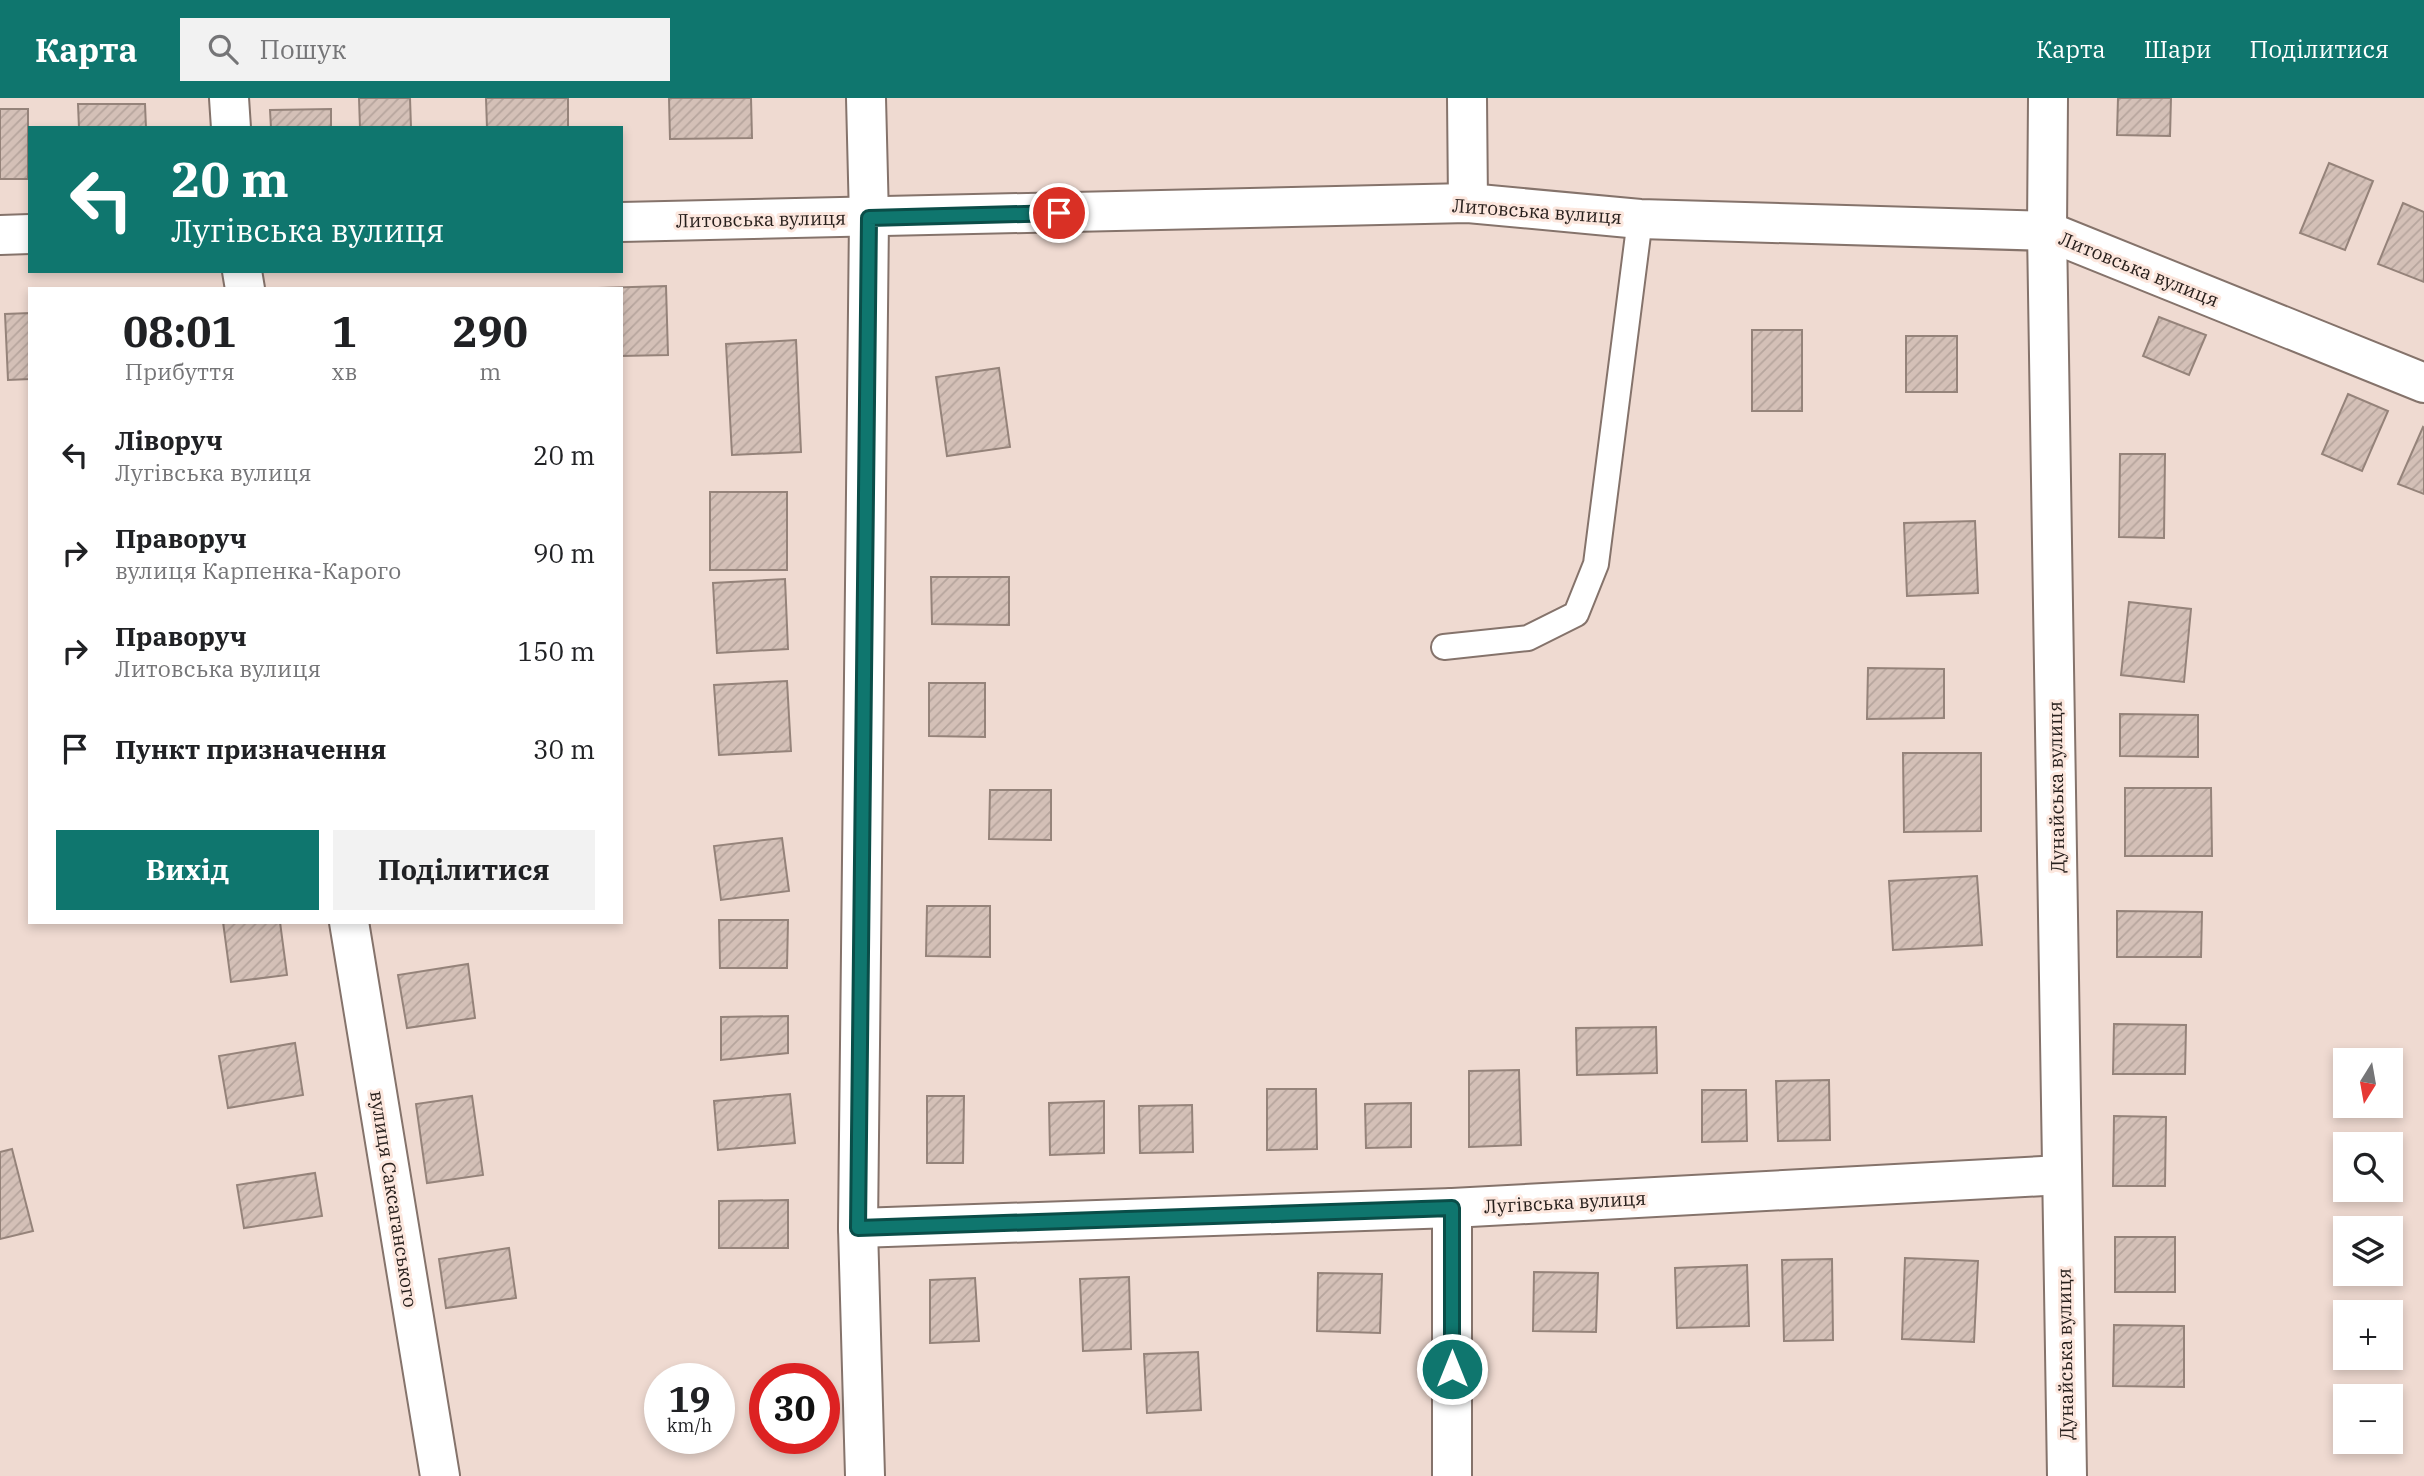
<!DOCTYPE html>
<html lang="uk">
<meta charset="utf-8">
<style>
body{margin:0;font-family:"IBM Plex Serif",serif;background:#f2f2f2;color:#202124;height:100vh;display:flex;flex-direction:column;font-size:26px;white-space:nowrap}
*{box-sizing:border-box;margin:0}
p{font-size:23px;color:#757577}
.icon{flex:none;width:38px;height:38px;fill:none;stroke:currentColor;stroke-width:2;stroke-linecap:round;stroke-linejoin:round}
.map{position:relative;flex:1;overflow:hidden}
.sheet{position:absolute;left:28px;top:189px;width:595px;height:637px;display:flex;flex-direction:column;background:#fff;border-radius:0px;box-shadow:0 4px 10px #0003}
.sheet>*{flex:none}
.guide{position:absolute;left:28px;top:28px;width:595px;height:147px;border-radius:0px;box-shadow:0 4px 10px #0003;background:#0f766e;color:#fff;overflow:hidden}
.needle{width:46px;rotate:191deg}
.tools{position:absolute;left:2333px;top:950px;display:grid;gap:14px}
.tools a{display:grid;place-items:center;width:70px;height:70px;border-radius:0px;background:#fff;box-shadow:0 4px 10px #0003;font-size:35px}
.speed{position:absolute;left:644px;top:1265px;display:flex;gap:14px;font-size:35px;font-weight:700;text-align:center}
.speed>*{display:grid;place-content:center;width:91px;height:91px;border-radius:50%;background:#fff;box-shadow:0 4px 10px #0003;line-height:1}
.speed small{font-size:18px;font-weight:400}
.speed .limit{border:10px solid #d22;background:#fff;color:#111}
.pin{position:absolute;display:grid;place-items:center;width:60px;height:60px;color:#fff;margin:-30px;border:4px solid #fff;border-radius:50%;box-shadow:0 2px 7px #0007}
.me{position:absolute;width:77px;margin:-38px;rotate:0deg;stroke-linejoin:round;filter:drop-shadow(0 0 5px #0008)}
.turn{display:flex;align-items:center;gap:24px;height:147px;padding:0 28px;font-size:32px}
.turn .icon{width:91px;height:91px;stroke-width:2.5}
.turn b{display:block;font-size:49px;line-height:60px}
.eta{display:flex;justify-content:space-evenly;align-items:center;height:119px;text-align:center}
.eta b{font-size:42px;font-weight:700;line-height:49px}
.cta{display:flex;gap:14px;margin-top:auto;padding:14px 28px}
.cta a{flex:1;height:80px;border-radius:0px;background:#0f766e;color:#fff;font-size:28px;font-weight:700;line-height:80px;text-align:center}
.cta a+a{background:#f2f2f2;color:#202124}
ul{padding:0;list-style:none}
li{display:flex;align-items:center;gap:21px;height:98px;padding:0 28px}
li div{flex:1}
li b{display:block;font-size:26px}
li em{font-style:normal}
header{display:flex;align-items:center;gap:42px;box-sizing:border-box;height:98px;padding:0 35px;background:#0f766e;color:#fff}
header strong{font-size:33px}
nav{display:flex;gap:38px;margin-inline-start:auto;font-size:24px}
.search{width:490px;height:63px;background:#f2f2f2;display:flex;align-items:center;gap:18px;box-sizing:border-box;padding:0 24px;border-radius:0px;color:#757577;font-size:26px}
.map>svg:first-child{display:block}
.building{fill:url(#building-hatch);stroke:#95837a;stroke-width:2}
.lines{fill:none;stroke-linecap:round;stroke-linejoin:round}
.service-casing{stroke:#85736b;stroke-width:28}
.minor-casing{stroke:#85736b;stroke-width:42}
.service{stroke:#fff;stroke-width:24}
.minor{stroke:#fff;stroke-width:38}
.route-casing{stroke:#0a4d48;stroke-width:18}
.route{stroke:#0f766e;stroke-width:12}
.labels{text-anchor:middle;stroke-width:6;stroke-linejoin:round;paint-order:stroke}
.street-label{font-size:19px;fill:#261e1b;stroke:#fce7de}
</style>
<header>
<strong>Карта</strong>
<div class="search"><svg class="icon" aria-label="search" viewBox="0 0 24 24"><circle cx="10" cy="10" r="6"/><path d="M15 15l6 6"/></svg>Пошук</div>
<nav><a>Карта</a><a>Шари</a><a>Поділитися</a></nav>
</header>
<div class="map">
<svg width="2424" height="1378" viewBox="0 0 2424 1378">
<defs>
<pattern id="building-hatch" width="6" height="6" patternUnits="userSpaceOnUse" patternTransform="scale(1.75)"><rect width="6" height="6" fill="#d4c0b7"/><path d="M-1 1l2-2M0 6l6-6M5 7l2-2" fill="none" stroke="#b6a59d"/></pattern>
</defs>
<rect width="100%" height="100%" fill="#efdad1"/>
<g class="building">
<path d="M359 0H410L411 30H360Z"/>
<path d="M486 0H568V30H487Z"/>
<path d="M669 0H751L752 40 670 41Z"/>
<path d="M2118 0H2171L2170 38 2117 37Z"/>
<path d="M78 6H145L146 30H79Z"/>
<rect x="0" y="11" width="28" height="70"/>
<path d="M331 11V30H271L270 12Z"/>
<path d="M2329 65 2373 83 2345 152 2300 135Z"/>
<path d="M2403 105 2424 114V184L2378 166Z"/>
<path d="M666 188 668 257 621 258V191L598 190Z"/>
<path d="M30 215V281L8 282 5 216Z"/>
<path d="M2159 219 2206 237 2189 277 2143 258Z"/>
<rect x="1752" y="232" width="50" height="81"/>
<rect x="1906" y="238" width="51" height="56"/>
<path d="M796 242 801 354 732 357 726 246Z"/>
<path d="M999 270 1010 349 947 358 936 279Z"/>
<path d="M2348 296 2388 313 2362 373 2322 356Z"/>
<path d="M2423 329 2424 330V396L2398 386Z"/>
<path d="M2120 356H2165L2164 440 2119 439Z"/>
<rect x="710" y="394" width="77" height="78"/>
<path d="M1975 423 1978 495 1907 498 1904 425Z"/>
<path d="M931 479H1009V527L932 526Z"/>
<path d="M785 481 788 551 717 555 713 485Z"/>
<path d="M2129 504 2191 511 2184 584 2121 577Z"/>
<path d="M1868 570 1944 571V620L1867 621Z"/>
<path d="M787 583 791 653 719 657 714 587Z"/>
<path d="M929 585H985V639L929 638Z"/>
<path d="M2120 616 2198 617V659L2120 658Z"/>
<path d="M1903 655H1981V733L1904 734Z"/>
<path d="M2125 690H2211L2212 758H2125Z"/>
<path d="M990 692H1051V742L989 741Z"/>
<path d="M782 740 789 793 721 802 714 748Z"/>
<path d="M1977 778 1982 847 1893 852 1889 783Z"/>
<path d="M927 808H990V859L926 858Z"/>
<path d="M2117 813 2202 814 2201 859H2117Z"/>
<path d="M719 822H788L787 870H720Z"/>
<path d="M223 824H280L287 877 231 884Z"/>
<path d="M468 866 475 920 407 930 398 877Z"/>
<path d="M788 918V955L721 962V919Z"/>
<path d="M2114 926 2186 927 2185 976H2113Z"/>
<path d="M1656 929 1657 975 1577 977 1576 930Z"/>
<path d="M295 945 303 997 228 1010 219 958Z"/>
<path d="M1519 972 1521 1047 1469 1049V973Z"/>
<path d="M1829 982 1830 1042 1778 1043 1776 983Z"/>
<path d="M1267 991H1316L1317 1051 1267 1052Z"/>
<path d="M1702 992H1746L1747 1043 1702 1044Z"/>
<path d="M790 996 795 1045 718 1052 714 1003Z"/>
<path d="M472 998 483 1077 427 1085 416 1006Z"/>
<path d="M927 998H964L963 1065H927Z"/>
<path d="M1104 1003V1055L1050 1057 1049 1005Z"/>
<path d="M1411 1005V1049L1366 1050 1365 1006Z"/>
<path d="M1192 1007 1193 1054 1140 1055 1139 1008Z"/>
<path d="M2114 1018 2166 1019 2165 1088H2113Z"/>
<path d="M12 1051 33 1133 0 1141V1054Z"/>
<path d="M315 1075 322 1118 244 1130 237 1087Z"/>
<path d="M788 1102V1150H719V1103Z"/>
<rect x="2115" y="1139" width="60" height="55"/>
<path d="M509 1150 516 1200 446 1210 439 1161Z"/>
<path d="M1905 1160 1978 1163 1974 1244 1902 1241Z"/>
<path d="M1832 1161 1833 1242 1784 1243 1782 1162Z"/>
<path d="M1747 1167 1749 1228 1677 1230 1675 1170Z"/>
<path d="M1534 1174 1598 1175 1596 1234 1533 1233Z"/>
<path d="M1318 1175 1382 1176 1380 1235 1317 1233Z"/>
<path d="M1129 1179 1131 1251 1083 1253 1080 1181Z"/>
<path d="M975 1180 979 1243 930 1245V1182Z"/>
<path d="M2114 1227 2184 1228V1289L2113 1288Z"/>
<path d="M1198 1254 1201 1312 1147 1315 1144 1256Z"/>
</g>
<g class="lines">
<g class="service-casing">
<path id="service" d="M1444 549 1528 540 1576 516 1596 466 1640 121"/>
</g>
<g class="minor-casing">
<g id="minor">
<path d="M229 0 231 30"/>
<path d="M1467 0 1468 105"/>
<path d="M2048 0 2047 133 2067 1378"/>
<path d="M621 124 1468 105 1640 121 2047 133 2424 285"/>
<path d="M0 137 30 136"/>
<path d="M242 173 245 191"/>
<path d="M349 824 440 1378"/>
<path d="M1452 1110V1378"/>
<path d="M858 1130 1452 1110 2062 1077"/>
<path d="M865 1378 858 1130 869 120 866 0"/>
</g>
</g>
<use href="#service" class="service"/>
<use href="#minor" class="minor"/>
</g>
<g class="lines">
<g class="route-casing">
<path id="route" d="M1059 115 869 120 858 1130 1452 1110V1271"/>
</g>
<use href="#route" class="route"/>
</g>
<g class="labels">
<g class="street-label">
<text transform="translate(1537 113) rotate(4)" y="7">Литовська вулиця</text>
<text transform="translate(761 121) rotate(-1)" y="7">Литовська вулиця</text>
<text transform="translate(2139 171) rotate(22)" y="7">Литовська вулиця</text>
<text transform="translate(2056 689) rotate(-91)" y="7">Дунайська вулиця</text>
<text transform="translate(394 1101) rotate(81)" y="7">вулиця Саксаганського</text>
<text transform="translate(1565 1104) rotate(-3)" y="7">Лугівська вулиця</text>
<text transform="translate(2065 1256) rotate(-91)" y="7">Дунайська вулиця</text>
</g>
</g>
</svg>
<div class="tools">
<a><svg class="needle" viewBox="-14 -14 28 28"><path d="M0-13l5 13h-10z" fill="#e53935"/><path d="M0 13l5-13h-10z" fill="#757577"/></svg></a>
<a><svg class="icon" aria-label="search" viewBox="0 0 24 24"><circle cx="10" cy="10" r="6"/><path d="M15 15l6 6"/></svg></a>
<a><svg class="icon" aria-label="layers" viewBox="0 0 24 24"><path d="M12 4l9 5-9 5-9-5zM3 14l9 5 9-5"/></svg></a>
<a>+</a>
<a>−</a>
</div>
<div class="speed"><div>19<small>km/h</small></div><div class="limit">30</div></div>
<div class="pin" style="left:1059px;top:115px;background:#d93025"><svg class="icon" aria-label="arrive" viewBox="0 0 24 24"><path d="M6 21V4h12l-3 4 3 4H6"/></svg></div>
<svg class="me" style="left:1452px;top:1271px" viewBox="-20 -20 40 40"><circle r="17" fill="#0f766e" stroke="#fff" stroke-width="3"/><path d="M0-11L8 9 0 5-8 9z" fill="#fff"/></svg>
<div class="guide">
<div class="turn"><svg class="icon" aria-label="left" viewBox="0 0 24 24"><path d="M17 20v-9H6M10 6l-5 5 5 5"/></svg><div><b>20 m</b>Лугівська вулиця</div></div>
</div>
<section class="sheet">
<div class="eta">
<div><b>08:01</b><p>Прибуття</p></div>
<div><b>1</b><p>хв</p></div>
<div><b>290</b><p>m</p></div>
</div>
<ul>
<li><svg class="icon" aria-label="left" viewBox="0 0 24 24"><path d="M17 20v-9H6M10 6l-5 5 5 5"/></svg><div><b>Ліворуч</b><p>Лугівська вулиця</p></div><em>20 m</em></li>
<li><svg class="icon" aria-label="right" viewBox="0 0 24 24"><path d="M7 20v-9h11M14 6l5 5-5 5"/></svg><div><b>Праворуч</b><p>вулиця Карпенка-Карого</p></div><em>90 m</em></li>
<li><svg class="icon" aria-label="right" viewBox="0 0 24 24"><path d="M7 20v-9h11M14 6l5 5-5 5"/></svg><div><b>Праворуч</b><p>Литовська вулиця</p></div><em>150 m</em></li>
<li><svg class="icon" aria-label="arrive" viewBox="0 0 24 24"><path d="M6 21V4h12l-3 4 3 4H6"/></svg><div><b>Пункт призначення</b></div><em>30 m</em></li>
</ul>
<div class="cta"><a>Вихід</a><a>Поділитися</a></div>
</section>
</div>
